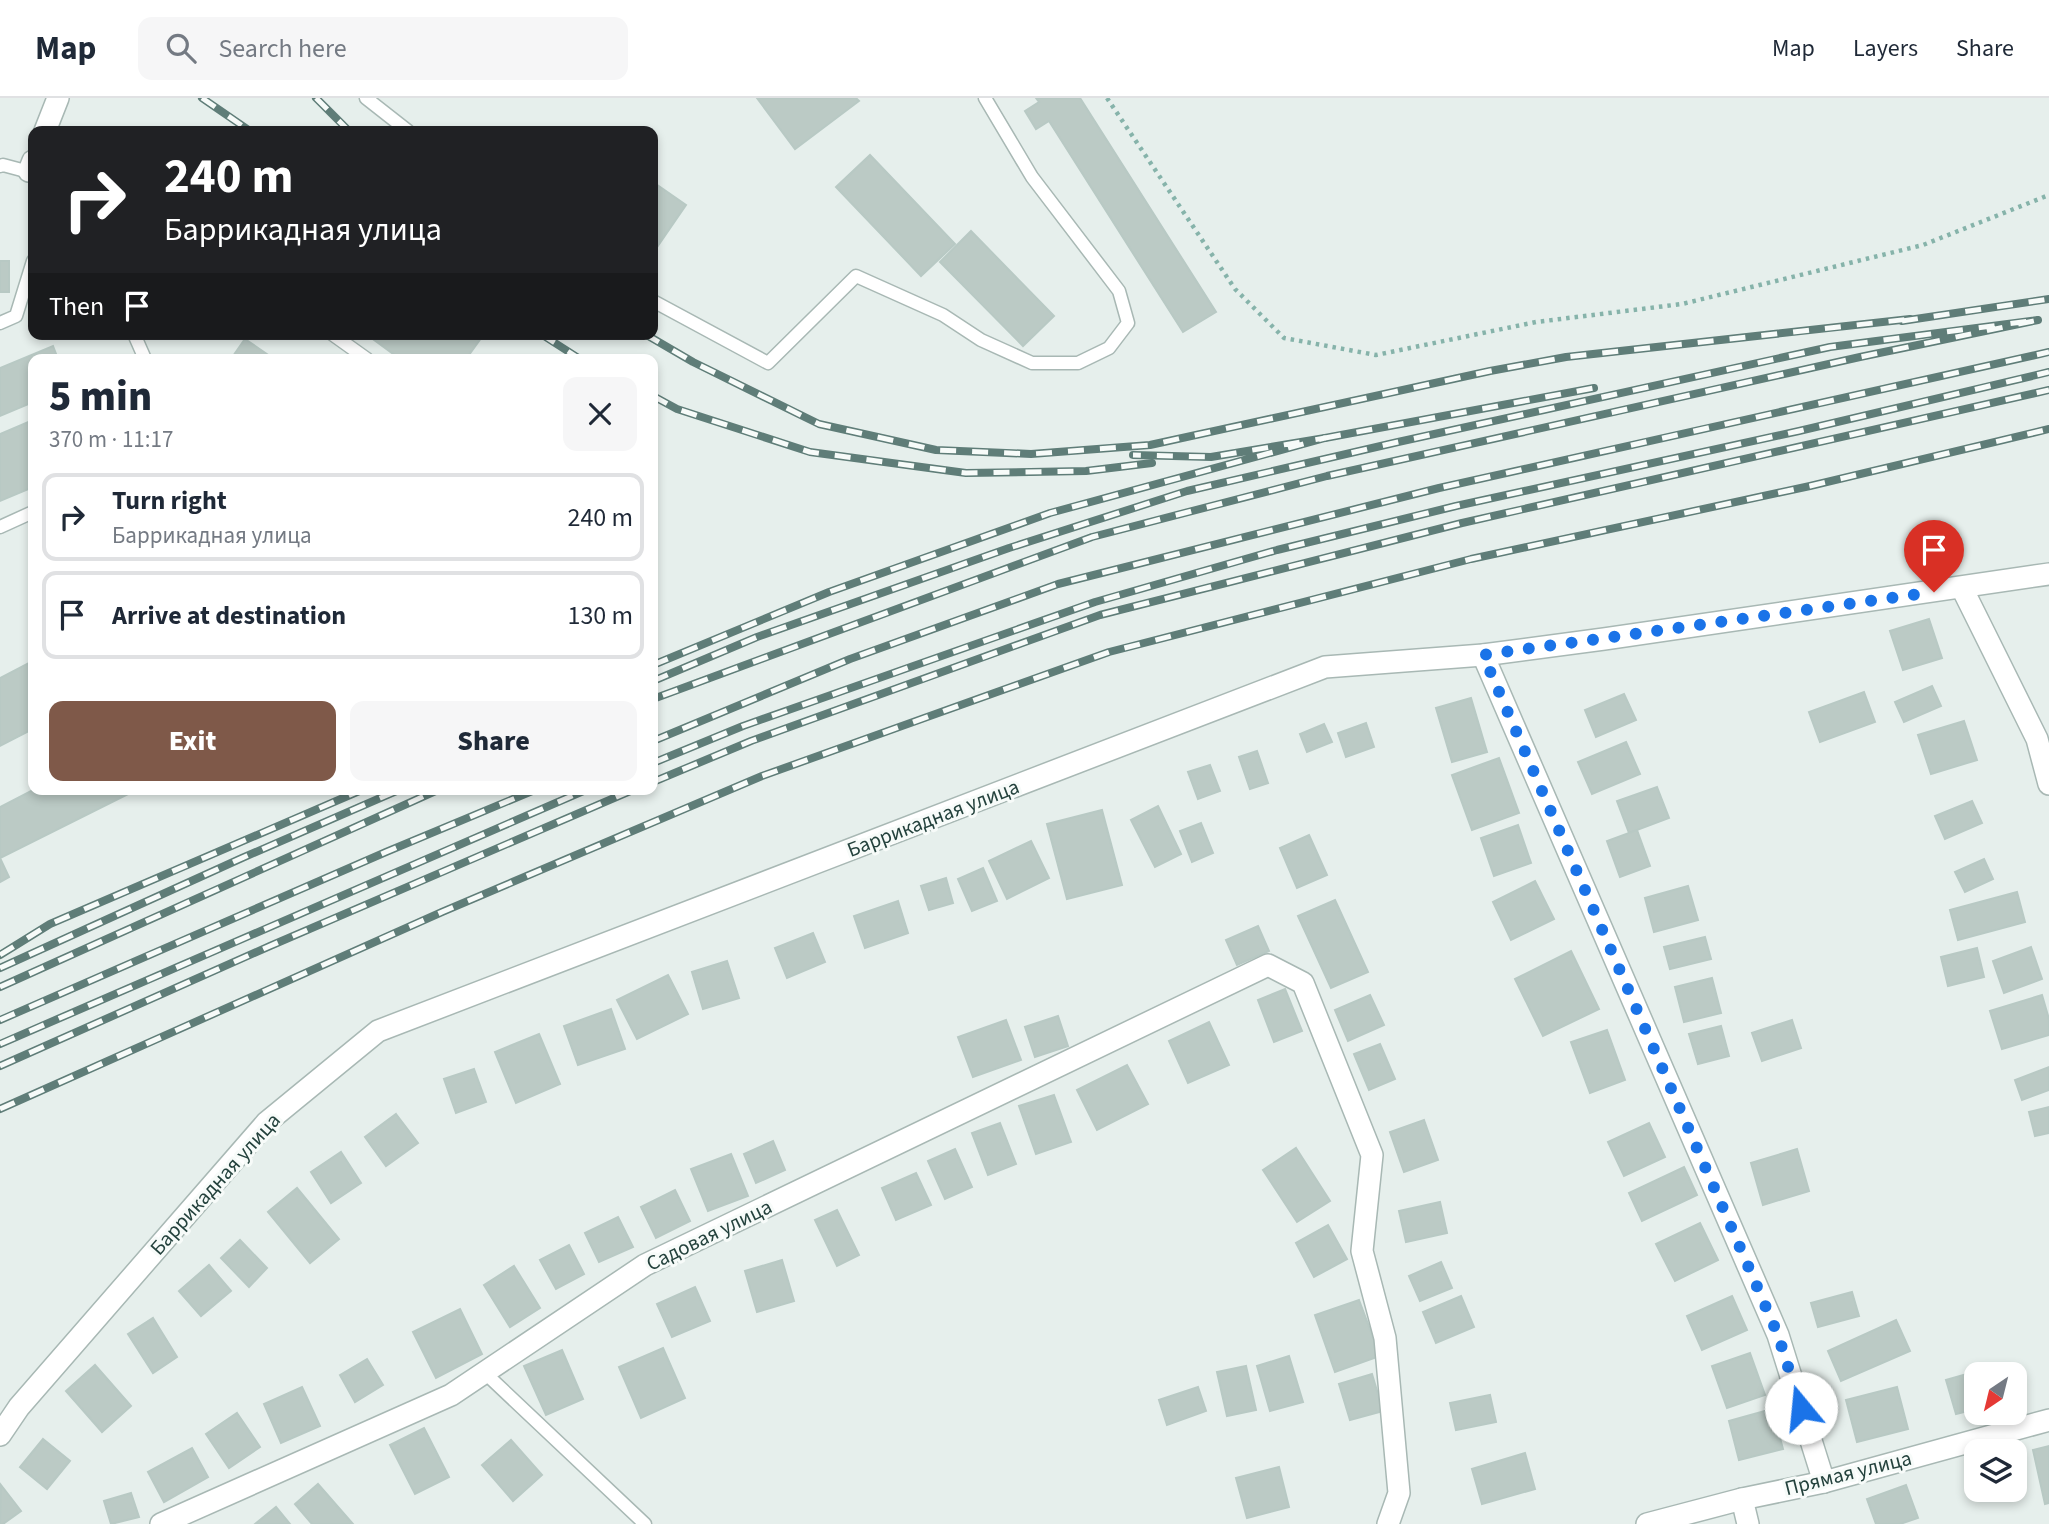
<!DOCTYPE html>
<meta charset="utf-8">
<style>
body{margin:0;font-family:"Source Sans 3",sans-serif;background:#f6f6f7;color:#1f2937;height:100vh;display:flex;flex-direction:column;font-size:26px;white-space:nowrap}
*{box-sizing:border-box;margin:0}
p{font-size:23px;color:#747a83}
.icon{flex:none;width:38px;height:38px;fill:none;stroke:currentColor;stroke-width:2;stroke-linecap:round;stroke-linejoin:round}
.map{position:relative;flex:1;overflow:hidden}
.side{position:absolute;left:28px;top:256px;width:630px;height:441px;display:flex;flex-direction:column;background:#fff;border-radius:14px;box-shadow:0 4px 10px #0003}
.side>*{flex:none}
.banner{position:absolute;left:28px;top:28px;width:630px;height:214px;border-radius:14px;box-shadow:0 4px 10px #0003;background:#202124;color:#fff;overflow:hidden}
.needle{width:46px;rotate:215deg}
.tools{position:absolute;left:1964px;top:1264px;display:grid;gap:14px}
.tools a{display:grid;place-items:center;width:63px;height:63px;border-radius:14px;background:#fff;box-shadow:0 4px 10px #0003;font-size:35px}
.pin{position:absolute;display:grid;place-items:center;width:60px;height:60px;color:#fff;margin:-72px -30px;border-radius:50% 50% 50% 0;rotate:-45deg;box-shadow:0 0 7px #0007}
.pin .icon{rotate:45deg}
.me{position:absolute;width:77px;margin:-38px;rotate:343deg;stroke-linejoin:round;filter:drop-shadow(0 0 5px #0008)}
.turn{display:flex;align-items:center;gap:24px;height:147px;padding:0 21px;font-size:32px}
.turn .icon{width:91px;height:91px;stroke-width:2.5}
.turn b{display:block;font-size:49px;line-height:60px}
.then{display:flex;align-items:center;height:66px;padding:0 21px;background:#0003;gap:14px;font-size:26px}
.round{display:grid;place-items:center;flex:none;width:74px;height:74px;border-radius:14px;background:#f6f6f7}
.head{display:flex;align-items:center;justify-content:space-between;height:119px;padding:0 21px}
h1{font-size:42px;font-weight:800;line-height:52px}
.button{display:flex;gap:14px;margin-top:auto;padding:14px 21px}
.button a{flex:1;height:80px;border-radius:14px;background:#7f5949;color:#fff;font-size:28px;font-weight:800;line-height:80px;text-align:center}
.button a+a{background:#f6f6f7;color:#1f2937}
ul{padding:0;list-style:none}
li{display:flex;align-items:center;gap:21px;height:88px;margin:0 14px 10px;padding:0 7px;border:4px solid #e0e1e3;border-radius:14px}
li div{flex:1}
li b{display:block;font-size:26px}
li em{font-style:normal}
header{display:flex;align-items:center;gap:42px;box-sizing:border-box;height:98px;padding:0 35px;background:#fff;border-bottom:2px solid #e0e1e3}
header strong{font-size:33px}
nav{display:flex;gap:38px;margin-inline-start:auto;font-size:24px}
.search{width:490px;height:63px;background:#f6f6f7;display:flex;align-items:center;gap:18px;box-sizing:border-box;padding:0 24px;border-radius:14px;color:#747a83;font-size:26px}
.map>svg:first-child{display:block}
.building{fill:#bbcac5;stroke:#b8c9c4;stroke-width:2}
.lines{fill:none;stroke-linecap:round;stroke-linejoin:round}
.service-casing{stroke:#a8b8b4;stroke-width:15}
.minor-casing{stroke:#a8b8b4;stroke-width:24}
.path{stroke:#86b3aa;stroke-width:4.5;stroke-dasharray:3.5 5;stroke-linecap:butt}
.service{stroke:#fff;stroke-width:12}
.minor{stroke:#fff;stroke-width:21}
.rail-casing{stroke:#5f7d78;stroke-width:8}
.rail{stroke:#f7fbf9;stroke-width:5;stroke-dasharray:16;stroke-linecap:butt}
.route{stroke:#1a73e8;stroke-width:12;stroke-dasharray:0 21.6}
.labels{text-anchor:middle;stroke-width:6;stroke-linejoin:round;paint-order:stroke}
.street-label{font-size:21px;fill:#24423d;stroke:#f7fbf9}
</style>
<header>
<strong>Map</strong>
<div class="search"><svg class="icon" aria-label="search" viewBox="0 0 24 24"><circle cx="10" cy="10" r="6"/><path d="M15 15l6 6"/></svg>Search here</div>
<nav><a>Map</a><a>Layers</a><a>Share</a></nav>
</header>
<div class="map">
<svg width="2049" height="1426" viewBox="0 0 2049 1426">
<rect width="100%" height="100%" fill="#e6efec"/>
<g class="building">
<path d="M757 0H856L859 3 795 51Z"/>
<path d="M1036 0H1080L1216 214 1183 234 1049 23 1036 31 1025 13 1039 4Z"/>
<path d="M870 57 955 146 921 178 836 89Z"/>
<path d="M653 84 686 107 653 155Z"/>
<path d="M971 133 1054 218 1023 248 940 164Z"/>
<rect x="0" y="163" width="9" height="31"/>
<path d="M366 236H484L466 261H400Z"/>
<path d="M245 241 274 261H231Z"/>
<path d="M53 248 58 261H33V304L0 318V270Z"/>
<path d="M33 322V389L0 403V336Z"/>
<path d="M1929 521 1942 560 1903 572 1890 533Z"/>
<path d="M33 563V631L0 648V580Z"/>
<path d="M1932 588 1941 608 1904 624 1895 604Z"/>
<path d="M1864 594 1875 624 1820 644 1809 614Z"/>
<path d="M1624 596 1636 622 1596 639 1585 612Z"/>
<path d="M1471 600 1487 654 1452 664 1436 610Z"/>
<path d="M1964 623 1977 662 1931 676 1918 637Z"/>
<path d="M1366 625 1374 649 1346 659 1338 635Z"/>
<path d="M1324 626 1332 644 1307 654 1300 636Z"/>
<path d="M1626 644 1640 676 1592 696 1578 664Z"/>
<path d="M1257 653 1268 685 1250 691 1239 659Z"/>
<path d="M1499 660 1519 715 1472 732 1452 677Z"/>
<path d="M1210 667 1220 693 1198 701 1188 674Z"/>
<path d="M1657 689 1669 720 1629 735 1617 703Z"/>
<path d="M35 691H138L0 760 9 779 0 784V709Z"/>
<path d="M1972 703 1982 725 1945 741 1935 718Z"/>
<path d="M1158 708 1181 756 1155 769 1131 722Z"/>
<path d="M1102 712 1122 787 1067 801 1047 726Z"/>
<path d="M1201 725 1213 755 1192 764 1180 733Z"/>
<path d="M1518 727 1531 765 1494 778 1481 740Z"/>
<path d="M1637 732 1650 768 1620 779 1607 743Z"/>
<path d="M1309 737 1327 777 1297 790 1280 750Z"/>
<path d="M1031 743 1049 780 1007 801 989 763Z"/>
<path d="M1984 761 1993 781 1965 794 1955 774Z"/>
<path d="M983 770 997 803 972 813 958 781Z"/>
<path d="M946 780 953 805 929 812 921 788Z"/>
<path d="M1535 783 1554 821 1511 842 1493 804Z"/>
<path d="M1688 788 1698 822 1654 834 1645 800Z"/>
<path d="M2017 794 2025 824 1958 842 1950 812Z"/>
<path d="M1335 802 1368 874 1331 890 1298 818Z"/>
<path d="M898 803 908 835 865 850 854 818Z"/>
<path d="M1258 828 1269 853 1237 867 1226 842Z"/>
<path d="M813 835 825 864 787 880 775 850Z"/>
<path d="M1705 839 1711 861 1670 871 1664 849Z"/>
<path d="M2031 849 2042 881 2004 895 1993 863Z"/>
<path d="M1977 850 1984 879 1948 888 1941 859Z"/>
<path d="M1571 853 1599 911 1543 938 1515 881Z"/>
<path d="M727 863 739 900 703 911 692 874Z"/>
<path d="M668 877 688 916 637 941 617 902Z"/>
<path d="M1712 880 1721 915 1684 924 1675 889Z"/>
<path d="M1285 891 1302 933 1274 944 1258 902Z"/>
<path d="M1370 897 1384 927 1348 943 1335 912Z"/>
<path d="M2042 897 2049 921V937L2002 951 1990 913Z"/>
<path d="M611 911 625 951 578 967 564 928Z"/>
<path d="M1058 918 1068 948 1035 959 1025 929Z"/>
<path d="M1006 922 1021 962 973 979 958 939Z"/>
<path d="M1792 922 1801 950 1762 963 1752 935Z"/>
<path d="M1209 924 1229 967 1188 985 1169 943Z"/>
<path d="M1721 928 1729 958 1698 966 1689 936Z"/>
<path d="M1607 932 1625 982 1590 995 1571 944Z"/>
<path d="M539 936 560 986 516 1005 495 954Z"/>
<path d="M1380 946 1395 981 1369 992 1354 956Z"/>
<path d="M1127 967 1148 1006 1097 1032 1077 992Z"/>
<path d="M2049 969V992L2022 1002 2015 982Z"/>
<path d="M474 971 486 1004 456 1015 444 981Z"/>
<path d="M1054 997 1071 1044 1036 1056 1019 1008Z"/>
<path d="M2049 1009V1035L2035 1038 2029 1014Z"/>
<path d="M396 1016 418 1045 386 1068 365 1039Z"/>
<path d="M1424 1022 1438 1062 1404 1074 1390 1034Z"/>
<path d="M1000 1025 1016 1066 988 1077 972 1035Z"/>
<path d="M1649 1025 1665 1059 1624 1078 1608 1044Z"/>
<path d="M773 1043 785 1072 756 1085 744 1056Z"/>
<path d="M1296 1050 1330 1103 1297 1124 1263 1072Z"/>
<path d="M955 1051 972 1089 945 1101 928 1063Z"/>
<path d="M1797 1051 1809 1093 1763 1107 1751 1065Z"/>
<path d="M341 1054 361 1085 331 1105 311 1074Z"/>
<path d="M731 1056 748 1098 708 1113 691 1071Z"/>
<path d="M1684 1069 1697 1097 1642 1123 1629 1095Z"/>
<path d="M916 1075 931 1107 896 1122 882 1090Z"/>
<path d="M297 1090 339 1141 310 1165 268 1114Z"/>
<path d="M675 1092 690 1123 656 1140 641 1109Z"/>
<path d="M1440 1104 1447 1135 1406 1144 1399 1113Z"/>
<path d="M837 1112 859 1157 837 1168 815 1122Z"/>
<path d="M618 1119 633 1149 599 1164 585 1135Z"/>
<path d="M1700 1125 1718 1162 1675 1183 1656 1146Z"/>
<path d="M1328 1127 1347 1161 1314 1179 1296 1145Z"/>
<path d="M240 1142 267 1170 249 1189 221 1160Z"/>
<path d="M569 1147 584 1176 556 1191 540 1162Z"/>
<path d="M782 1162 794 1203 757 1214 745 1173Z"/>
<path d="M1441 1164 1452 1190 1420 1203 1409 1178Z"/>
<path d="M209 1167 231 1193 201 1218 179 1193Z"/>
<path d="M514 1168 540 1210 510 1229 484 1187Z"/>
<path d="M695 1189 710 1223 672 1239 657 1206Z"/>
<path d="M1852 1194 1859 1218 1818 1229 1811 1205Z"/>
<path d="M1461 1198 1474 1229 1436 1245 1423 1214Z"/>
<path d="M1732 1198 1747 1232 1702 1252 1687 1218Z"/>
<path d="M1359 1202 1380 1258 1335 1274 1315 1217Z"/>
<path d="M460 1211 482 1256 436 1280 413 1234Z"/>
<path d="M153 1220 177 1259 153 1275 128 1236Z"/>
<path d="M1896 1222 1910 1253 1841 1283 1828 1253Z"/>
<path d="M663 1250 685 1300 641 1320 619 1269Z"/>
<path d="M562 1252 583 1301 546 1317 524 1268Z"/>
<path d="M1750 1255 1765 1297 1727 1310 1712 1268Z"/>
<path d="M1289 1258 1303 1304 1270 1313 1257 1268Z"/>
<path d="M367 1261 383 1287 355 1304 340 1277Z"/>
<path d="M95 1267 131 1308 102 1334 66 1293Z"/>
<path d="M1246 1268 1256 1312 1227 1318 1217 1274Z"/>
<path d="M1995 1268 1997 1276H1976V1311L1956 1316 1946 1282Z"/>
<path d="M1372 1276 1383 1313 1350 1322 1339 1286Z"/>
<path d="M302 1289 320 1328 281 1345 264 1306Z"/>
<path d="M1198 1289 1206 1313 1167 1327 1159 1302Z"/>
<path d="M1897 1289 1908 1331 1857 1344 1846 1302Z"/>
<path d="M1490 1297 1496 1324 1456 1332 1450 1305Z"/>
<path d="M1772 1311 1783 1351 1739 1362 1729 1323Z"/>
<path d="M237 1315 260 1349 229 1370 206 1336Z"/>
<path d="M424 1330 449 1379 415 1396 390 1347Z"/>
<path d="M43 1341 70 1363 47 1391 20 1369Z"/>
<path d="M511 1342 542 1377 513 1403 482 1367Z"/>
<path d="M2049 1348V1405L2045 1406 2033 1352Z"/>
<path d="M192 1350 208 1379 164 1404 148 1374Z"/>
<path d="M1525 1355 1535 1391 1482 1406 1472 1371Z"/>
<path d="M1279 1369 1289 1409 1247 1420 1236 1380Z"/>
<path d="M318 1386 353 1426H312L295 1406Z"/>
<path d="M1 1387 21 1413 3 1426H0Z"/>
<path d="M1906 1387 1918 1420 1900 1426H1876L1867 1401Z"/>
<path d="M131 1395 139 1419 111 1426 104 1403Z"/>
<path d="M276 1409 290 1426H255Z"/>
</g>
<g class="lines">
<g class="service-casing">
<g id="service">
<path d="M366 0 408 33"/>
<path d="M0 68 3 67 33 75"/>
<path d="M653 203 768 265 856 178 943 217 981 242 1032 265H1078L1109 250 1128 225 1119 193 1032 79 985 0"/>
<path d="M0 225 16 218 33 163"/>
<path d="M134 236 145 261"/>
<path d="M332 236 367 261"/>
<path d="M0 429 33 414"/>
<path d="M485 1275 645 1426"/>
</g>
</g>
<g class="minor-casing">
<g id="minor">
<path d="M45 33 58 0"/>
<path d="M29 73 33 63"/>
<path d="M1962 490 2037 641 2049 686"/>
<path d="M1483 557 1778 1237 1824 1384"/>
<path d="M0 1337 19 1309 267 1024 378 933 1325 569 1483 557 1604 541 2049 476"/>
<path d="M1742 1401 1748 1426"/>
<path d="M161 1426 451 1297 645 1167 1268 867 1303 885 1372 1057 1362 1153 1385 1240 1399 1395 1388 1426"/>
<path d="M1647 1426 1742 1401 1824 1384 2049 1322"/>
</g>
</g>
<path class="path" d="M1107 0 1235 191 1284 240 1376 257 1536 224 1682 206 1923 147 2049 97"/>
<use href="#service" class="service"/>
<use href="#minor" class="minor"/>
<g class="rail-casing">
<g id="rail">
<path d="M202 0 250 33"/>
<path d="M316 0 349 33"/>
<path d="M1902 223 2049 201"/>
<path d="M541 236 580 261"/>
<path d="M645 236 693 264 819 326 936 352 1031 356 1150 347 1490 273 1566 259 1910 221"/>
<path d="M653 298 677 311 810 354 966 375 1086 373 1152 365"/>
<path d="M1325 340 1594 290"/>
<path d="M653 567 829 494 1050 415 1325 340 1211 359 1133 357"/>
<path d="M653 583 757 539 1009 450 1187 393 1398 344 1830 249 2038 222 1860 259 1327 378 1092 439 653 601"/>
<path d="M653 643 850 561 1058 486 1439 390 2049 254"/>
<path d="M653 665 743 628 1095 504 1277 452 1456 408 1799 333 2049 274"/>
<path d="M653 684 751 643 1100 517 1462 425 2049 292"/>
<path d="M0 857 50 826 364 691"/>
<path d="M0 870 242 760 401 691"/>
<path d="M0 889 440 691"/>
<path d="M0 922 386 754 537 691"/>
<path d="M0 946 588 691"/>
<path d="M0 968 270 848 635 691"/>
<path d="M0 1011 442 814 762 678 1109 554 1471 461 1810 388 2049 331"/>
</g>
</g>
<use href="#rail" class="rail"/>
</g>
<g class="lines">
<path class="route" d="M1801 1310 1778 1237 1483 557 1934 494"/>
</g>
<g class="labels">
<g class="street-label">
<text transform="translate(933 720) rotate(-21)" y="7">Баррикадная улица</text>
<text transform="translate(215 1086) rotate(-48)" y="7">Баррикадная улица</text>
<text transform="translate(709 1137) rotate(-26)" y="7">Садовая улица</text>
<text transform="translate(1848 1375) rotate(-14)" y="7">Прямая улица</text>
</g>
</g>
</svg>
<div class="tools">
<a><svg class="needle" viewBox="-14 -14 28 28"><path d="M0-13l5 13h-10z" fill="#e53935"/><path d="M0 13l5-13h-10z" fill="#747a83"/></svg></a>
<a><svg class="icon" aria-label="layers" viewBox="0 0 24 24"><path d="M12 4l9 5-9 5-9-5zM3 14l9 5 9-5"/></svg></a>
</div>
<div class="pin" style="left:1934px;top:494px;background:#d93025"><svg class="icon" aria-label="arrive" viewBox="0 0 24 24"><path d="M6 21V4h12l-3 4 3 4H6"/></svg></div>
<svg class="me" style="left:1801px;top:1310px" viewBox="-20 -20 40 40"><circle r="19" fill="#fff"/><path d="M0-13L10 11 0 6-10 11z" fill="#1a73e8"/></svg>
<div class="banner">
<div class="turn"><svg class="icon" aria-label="right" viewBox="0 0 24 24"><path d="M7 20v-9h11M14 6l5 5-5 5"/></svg><div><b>240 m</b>Баррикадная улица</div></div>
<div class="then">Then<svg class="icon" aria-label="arrive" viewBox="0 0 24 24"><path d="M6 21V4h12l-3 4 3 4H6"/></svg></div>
</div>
<section class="side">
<div class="head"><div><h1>5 min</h1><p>370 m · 11:17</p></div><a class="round"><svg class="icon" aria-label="close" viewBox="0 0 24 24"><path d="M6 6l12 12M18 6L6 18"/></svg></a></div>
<ul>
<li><svg class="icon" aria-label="right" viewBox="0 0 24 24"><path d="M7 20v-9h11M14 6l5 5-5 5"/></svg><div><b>Turn right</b><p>Баррикадная улица</p></div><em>240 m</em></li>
<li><svg class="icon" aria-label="arrive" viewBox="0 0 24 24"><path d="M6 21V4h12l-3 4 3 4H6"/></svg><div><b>Arrive at destination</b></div><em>130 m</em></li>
</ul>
<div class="button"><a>Exit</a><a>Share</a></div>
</section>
</div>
